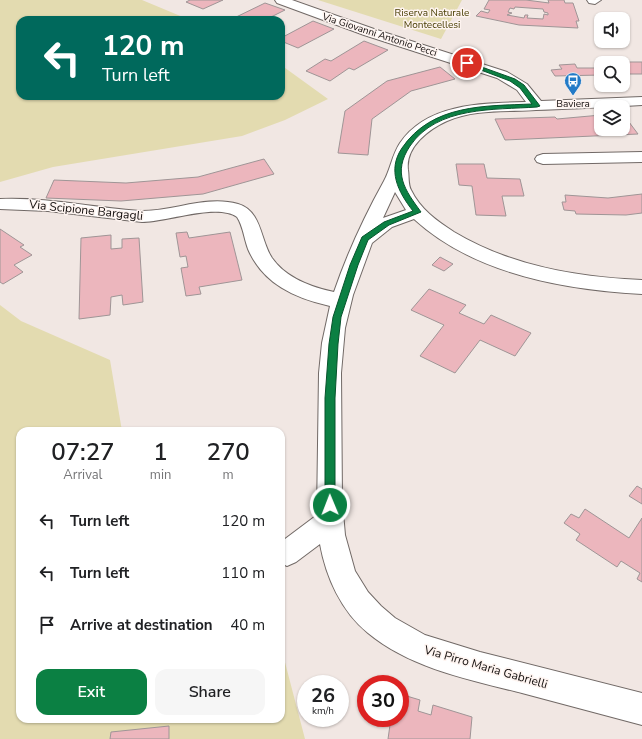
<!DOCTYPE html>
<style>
body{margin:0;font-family:"Nunito Sans",sans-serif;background:#f6f6f6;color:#202124;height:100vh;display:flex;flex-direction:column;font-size:15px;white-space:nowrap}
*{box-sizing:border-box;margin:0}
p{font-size:13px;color:#757577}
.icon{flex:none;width:22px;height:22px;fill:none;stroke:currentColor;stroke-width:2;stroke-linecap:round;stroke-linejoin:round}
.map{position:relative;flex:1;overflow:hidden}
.side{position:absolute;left:16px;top:427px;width:269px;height:296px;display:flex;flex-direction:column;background:#fff;border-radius:12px;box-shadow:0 1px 3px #0004}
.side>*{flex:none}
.top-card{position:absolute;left:16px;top:16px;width:269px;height:84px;border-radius:12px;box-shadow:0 1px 3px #0004;background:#00695c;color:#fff;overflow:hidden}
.controls{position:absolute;left:594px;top:12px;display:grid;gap:8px}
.controls a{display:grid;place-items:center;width:36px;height:36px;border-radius:8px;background:#fff;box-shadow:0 1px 3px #0004;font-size:20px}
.speed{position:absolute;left:297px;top:675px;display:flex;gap:8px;font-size:20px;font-weight:700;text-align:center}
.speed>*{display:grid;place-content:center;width:52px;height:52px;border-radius:50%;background:#fff;box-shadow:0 1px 3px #0004;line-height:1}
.speed small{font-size:10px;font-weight:400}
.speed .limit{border:6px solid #d22;background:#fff;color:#111}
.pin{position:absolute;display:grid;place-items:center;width:34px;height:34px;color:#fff;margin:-17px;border:2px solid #fff;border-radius:50%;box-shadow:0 1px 4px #0007}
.me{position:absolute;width:44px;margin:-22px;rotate:359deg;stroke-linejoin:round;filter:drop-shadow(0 0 3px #0008)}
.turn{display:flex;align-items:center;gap:14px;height:84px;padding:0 20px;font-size:18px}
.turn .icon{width:52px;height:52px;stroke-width:2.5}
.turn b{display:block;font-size:28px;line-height:34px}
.eta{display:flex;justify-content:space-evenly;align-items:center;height:68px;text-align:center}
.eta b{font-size:24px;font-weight:600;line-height:28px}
.primary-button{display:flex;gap:8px;margin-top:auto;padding:8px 20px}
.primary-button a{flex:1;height:46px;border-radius:12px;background:#0b8043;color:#fff;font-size:16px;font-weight:600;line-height:46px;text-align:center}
.primary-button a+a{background:#f6f6f6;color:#202124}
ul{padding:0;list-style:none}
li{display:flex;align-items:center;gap:12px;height:52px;padding:0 20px}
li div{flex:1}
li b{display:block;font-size:15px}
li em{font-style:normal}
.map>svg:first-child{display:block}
.green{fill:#e3dbb0}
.building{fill:#ecb6bd;stroke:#9f9596;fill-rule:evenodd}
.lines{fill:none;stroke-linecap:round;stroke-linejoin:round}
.minor-casing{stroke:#716966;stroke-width:2}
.minor{fill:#fff;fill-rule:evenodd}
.route{fill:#0b8043;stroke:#07532c}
.labels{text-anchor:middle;stroke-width:3;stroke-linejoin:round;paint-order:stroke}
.far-park-label{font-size:10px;fill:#473d00;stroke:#fef4f0}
.far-street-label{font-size:10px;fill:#110d0c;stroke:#fef4f0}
.far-poi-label{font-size:10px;fill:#110d0c;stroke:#fef4f0}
.street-label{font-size:12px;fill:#110d0c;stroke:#fef4f0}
</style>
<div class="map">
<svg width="642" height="739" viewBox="0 0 642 739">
<rect width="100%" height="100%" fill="#f1e7e3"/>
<g class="green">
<path d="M0 0H142L190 20H20V96H281V65L328 99 285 120 242 136 53 167 0 182Z"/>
<path d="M318 0H462L441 39Z"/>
<path d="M0 305 21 321 110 360 122 431H20V719H281V647L305 739H0Z"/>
</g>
<g class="building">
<path d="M190 0H223L203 9 186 2Z"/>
<path d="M489 0H526L549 3 548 0H564L565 3H573L579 21H576L578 28 519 25 476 16 481 11 488 13 490 10 484 9ZM515 7 543 9 544 12 548 13V15L544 14 543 19 527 18 528 15H525L524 18 507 15 512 13 508 12 510 8 514 9Z"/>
<path d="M265 3 285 10 265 20H230Z"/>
<path d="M313 21 334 29 298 48 281 41V38Z"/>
<path d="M364 41 388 50 354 70 349 68 330 81 306 71 325 59 331 61Z"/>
<path d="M625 62H642V74H623V67L628 66Z"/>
<path d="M575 64 577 68H598L596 64H601V75L555 76 551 70 562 69 559 65Z"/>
<path d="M440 67 455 79 411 91 372 119 368 155 338 153 345 111 387 81Z"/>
<path d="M623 114 638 134 505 140 495 119 555 117 557 119 601 115V129H623Z"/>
<path d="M264 159 274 174 203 194 121 201 46 198 54 180 126 183 198 177Z"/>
<path d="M456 164H484L487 178 520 179 524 196H502L506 216 476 215 472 186 459 185Z"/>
<path d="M642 194V213L626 215 576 214 575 211 564 210 562 202H566L565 195 608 198Z"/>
<path d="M0 229 24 245 20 247 32 255 14 265 23 272 3 284 0 282Z"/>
<path d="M187 232 189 238 230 232 242 280 199 287 201 294 186 296 181 268 188 267 186 256 180 257 176 233Z"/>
<path d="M111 235V249L122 248V239L139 238 143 302 123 305 122 295 111 297 110 315 79 319 81 238Z"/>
<path d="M440 257 453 264 444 271 432 265Z"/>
<path d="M429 289 466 305 459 313 484 324 491 315 531 333 515 356 480 340 455 373 420 356 444 325 411 310Z"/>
<path d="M637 486 642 489V504L629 496Z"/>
<path d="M585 509 629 538 642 518V582L637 579 640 573 621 561 617 567 576 540 580 534 564 523 571 514 579 518Z"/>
<path d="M400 694 420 700 418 711 431 715 433 705 472 717 470 739H388L391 718H400Z"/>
<path d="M169 726V739H110L111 732Z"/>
</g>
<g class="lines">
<g class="minor-casing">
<g id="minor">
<path d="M275 0H292L374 29 507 72 527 84 541 101 642 97V105C607 107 572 109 536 110 507 112 474 109 447 121 429 129 405 147 408 170 409 176 408 185 411 190 420 209 437 221 454 232 511 266 576 277 642 280V294C564 290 474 274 414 219L392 227 372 243 353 295 345 328 341 373 342 501 345 535 355 571 368 592 381 606 395 618 425 635 480 652 642 693V725C602 714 562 704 522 693 470 680 410 668 368 633 341 611 326 577 320 544L296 562 287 566 281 563V542L317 515 319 373 322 343 330 306C295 298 263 284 248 249 244 238 243 226 237 217 217 203 167 222 142 222L48 211 0 209V199C48 197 94 208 142 211 174 211 207 195 238 204 262 211 260 240 272 258 286 278 311 287 334 292 347 254 364 217 384 181 391 168 392 155 400 143 427 103 483 103 526 102L517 90 497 78 364 35 277 3ZM395 192 406 210 383 218Z"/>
<path d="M587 0H601L595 4 589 3Z"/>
<path d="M642 152V162L543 164 537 162 535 159 537 156 543 154Z"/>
</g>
</g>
<use href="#minor" class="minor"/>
</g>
<path class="route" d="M465 61 515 79 524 85 540 106 537 107C494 110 437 106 410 146 392 173 405 190 421 212L389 225 368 240 358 265 341 317 338 344 335 398V505L334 508 330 510 326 508 325 505V398L329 344 333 317 350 265 362 237 384 222 413 211C398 192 387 170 402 148 432 104 485 106 532 104L520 88 510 81 465 64Z"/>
<defs>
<g id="bus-pin" transform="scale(0.9)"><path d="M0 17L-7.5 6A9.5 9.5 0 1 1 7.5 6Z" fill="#227ac7" stroke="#fef4f0"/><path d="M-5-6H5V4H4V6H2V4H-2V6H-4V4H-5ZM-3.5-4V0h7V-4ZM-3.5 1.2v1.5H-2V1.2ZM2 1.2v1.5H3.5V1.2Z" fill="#fff"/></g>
</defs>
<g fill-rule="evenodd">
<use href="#bus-pin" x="573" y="81"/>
</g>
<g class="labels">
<g class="far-park-label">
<text x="432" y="16">Riserva Naturale<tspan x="432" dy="12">Montecellesi</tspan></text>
</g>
<g class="far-street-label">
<text transform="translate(380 34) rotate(18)" y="4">Via Giovanni Antonio Pecci</text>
</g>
<g class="far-poi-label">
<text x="573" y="107">Baviera</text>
</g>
<g class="street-label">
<text transform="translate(86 210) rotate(6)" y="4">Via Scipione Bargagli</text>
<text transform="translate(486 667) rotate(16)" y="4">Via Pirro Maria Gabrielli</text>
</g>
</g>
</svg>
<div class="controls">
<a><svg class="icon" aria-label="sound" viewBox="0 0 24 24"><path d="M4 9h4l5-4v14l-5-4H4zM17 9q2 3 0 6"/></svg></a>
<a><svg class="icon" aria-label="search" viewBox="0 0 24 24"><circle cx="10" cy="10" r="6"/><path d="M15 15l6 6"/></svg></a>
<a><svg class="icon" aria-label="layers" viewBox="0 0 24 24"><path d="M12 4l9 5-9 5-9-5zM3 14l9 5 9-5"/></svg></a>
</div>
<div class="speed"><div>26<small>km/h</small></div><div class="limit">30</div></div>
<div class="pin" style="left:467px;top:63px;background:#d93025"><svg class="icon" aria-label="arrive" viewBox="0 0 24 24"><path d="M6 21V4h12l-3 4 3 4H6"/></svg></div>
<svg class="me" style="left:330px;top:505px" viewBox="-20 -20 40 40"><circle r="17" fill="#0b8043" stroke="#fff" stroke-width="3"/><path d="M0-11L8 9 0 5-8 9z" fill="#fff"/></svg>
<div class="top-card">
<div class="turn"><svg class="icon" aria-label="left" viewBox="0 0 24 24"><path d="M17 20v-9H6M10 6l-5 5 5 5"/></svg><div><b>120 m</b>Turn left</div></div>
</div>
<section class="side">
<div class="eta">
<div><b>07:27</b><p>Arrival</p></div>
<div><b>1</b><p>min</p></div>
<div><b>270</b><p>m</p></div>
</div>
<ul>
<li><svg class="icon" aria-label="left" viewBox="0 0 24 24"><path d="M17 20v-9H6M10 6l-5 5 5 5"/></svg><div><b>Turn left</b></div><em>120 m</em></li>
<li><svg class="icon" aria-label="left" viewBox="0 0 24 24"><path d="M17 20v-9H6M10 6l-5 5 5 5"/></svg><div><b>Turn left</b></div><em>110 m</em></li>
<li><svg class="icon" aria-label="arrive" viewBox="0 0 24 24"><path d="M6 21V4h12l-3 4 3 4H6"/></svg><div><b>Arrive at destination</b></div><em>40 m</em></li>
</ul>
<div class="primary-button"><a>Exit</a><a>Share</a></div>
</section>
</div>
